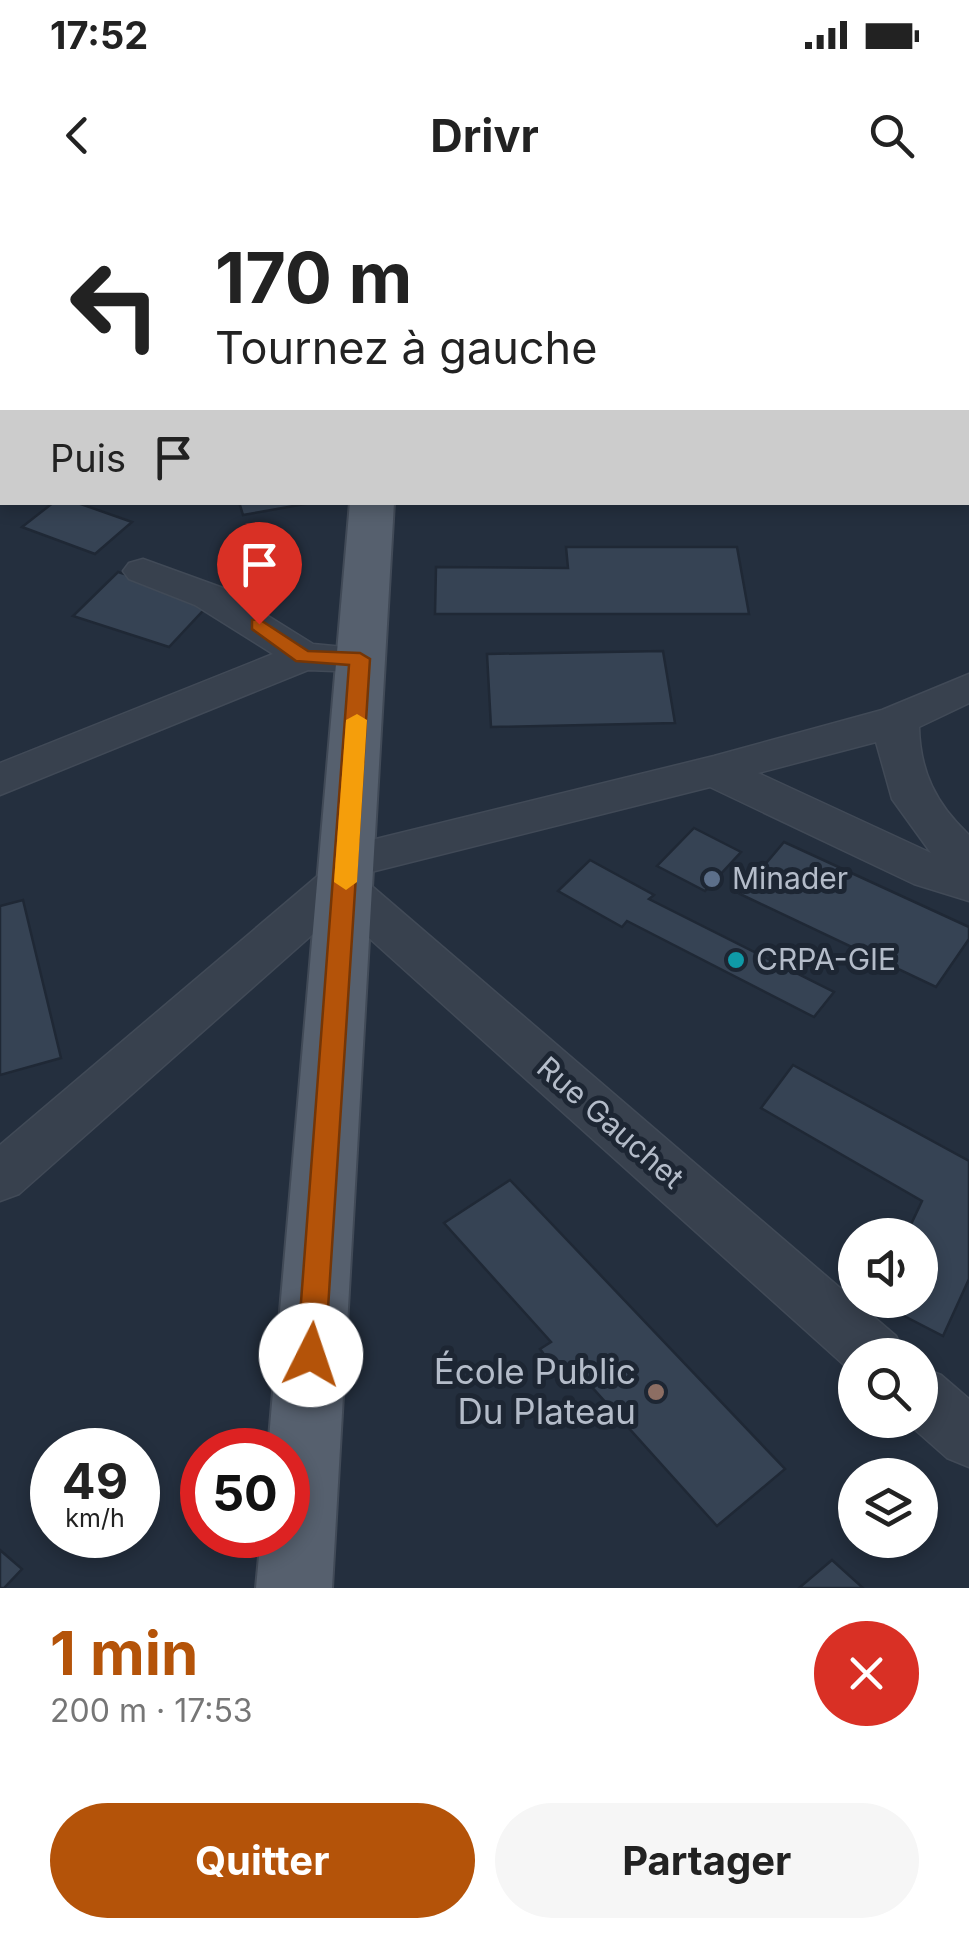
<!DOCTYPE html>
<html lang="fr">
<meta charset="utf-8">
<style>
body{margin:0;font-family:Inter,sans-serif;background:#f6f6f6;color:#222;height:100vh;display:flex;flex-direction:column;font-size:38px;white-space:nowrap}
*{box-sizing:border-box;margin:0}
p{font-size:32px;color:#767676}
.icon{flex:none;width:55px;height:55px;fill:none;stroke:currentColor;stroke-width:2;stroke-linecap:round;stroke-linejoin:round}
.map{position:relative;height:1388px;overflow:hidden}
.drawer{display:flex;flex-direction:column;background:#fff;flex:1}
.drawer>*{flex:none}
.top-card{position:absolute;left:0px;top:0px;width:970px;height:305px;box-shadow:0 5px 15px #0003;background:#fff;color:#222;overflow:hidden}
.fabs{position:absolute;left:838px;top:1018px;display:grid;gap:20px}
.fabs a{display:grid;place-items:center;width:100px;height:100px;border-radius:50%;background:#fff;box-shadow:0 5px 15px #0003;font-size:50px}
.speed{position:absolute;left:30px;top:1228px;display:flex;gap:20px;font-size:50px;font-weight:700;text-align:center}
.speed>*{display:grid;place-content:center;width:130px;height:130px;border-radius:50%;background:#fff;box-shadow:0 5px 15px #0003;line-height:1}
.speed small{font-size:25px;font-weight:400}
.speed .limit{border:15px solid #d22;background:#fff;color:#111}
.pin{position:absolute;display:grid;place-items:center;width:85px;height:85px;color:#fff;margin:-102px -42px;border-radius:50% 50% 50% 0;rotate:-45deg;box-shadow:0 0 10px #0007}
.pin .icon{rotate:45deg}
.me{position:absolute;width:110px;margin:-55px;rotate:4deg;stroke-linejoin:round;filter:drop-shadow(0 0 8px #0008)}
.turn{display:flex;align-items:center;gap:35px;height:210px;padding:0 50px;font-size:45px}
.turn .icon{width:130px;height:130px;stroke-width:2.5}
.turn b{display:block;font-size:70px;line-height:85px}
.then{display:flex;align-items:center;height:95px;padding:0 50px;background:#0003;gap:20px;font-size:38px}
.round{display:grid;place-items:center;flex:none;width:105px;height:105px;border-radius:52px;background:#f6f6f6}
.overview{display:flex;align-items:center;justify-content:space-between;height:170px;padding:0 50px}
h1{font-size:60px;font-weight:700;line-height:75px;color:#b45309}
.primary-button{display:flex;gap:20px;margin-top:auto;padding:20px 50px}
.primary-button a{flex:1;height:115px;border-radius:60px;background:#b45309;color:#fff;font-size:40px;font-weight:700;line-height:115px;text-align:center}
.primary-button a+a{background:#f6f6f6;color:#222}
.status{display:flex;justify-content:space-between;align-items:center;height:70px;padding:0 50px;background:#fff;direction:ltr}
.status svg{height:28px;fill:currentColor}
header{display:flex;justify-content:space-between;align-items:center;height:130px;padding:0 50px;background:#fff;font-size:45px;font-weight:700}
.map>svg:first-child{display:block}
.building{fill:#364354;stroke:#1f2835;stroke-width:2.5}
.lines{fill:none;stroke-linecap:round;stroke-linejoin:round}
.minor-casing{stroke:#414a57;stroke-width:3}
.major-casing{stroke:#414a57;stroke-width:4}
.minor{fill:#38414e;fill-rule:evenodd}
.major{fill:#56606e;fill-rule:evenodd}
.route{fill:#b45309;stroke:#753606;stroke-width:2.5}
.slow{fill:#f59e0b}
.service-dot{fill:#5c6f8a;stroke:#1d2633;stroke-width:4}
.culture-dot{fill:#0f9aa8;stroke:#1d2633;stroke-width:4}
.education-dot{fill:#8d6e63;stroke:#1d2633;stroke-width:4}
.labels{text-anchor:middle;stroke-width:10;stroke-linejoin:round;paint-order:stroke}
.poi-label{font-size:30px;fill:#b4bcc9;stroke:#1d2633;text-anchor:start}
.street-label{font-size:30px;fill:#b4bcc9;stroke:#1d2633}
.near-poi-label{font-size:35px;fill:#b4bcc9;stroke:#1d2633;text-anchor:end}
</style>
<div class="status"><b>17:52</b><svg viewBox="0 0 49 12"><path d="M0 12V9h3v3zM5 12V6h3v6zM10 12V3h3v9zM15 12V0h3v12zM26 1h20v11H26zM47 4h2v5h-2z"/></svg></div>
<header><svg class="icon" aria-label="back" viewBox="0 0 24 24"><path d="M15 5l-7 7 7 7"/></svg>Drivr<svg class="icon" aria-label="search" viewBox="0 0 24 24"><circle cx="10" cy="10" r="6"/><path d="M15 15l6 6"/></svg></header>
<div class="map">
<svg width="969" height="1388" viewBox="0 0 969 1388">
<rect width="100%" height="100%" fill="#242f3e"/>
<g class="building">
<path d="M54 302H75L132 322 95 354 22 327Z"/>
<path d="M239 302H316L243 315Z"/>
<path d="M566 347H737L749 414H435L436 367 568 368Z"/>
<path d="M118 372 212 401 169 447 73 416Z"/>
<path d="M663 451 675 523 491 527 487 454Z"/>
<path d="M694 628 741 652 705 691 657 666Z"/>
<path d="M784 642 969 727V739L936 787 740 694Z"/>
<path d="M590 660 654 695 649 699 834 792 814 817 627 721 622 727 558 691Z"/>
<path d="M23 700 61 858 0 875V706Z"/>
<path d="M793 865 969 961V1079L943 1136 875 1101 920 1100V1035H906L922 1001 761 908Z"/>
<path d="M510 980 785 1269 717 1326 580 1174 566 1183 540 1149 551 1142 444 1023Z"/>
<path d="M0 1350 22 1369 4 1388H0Z"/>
<path d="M832 1360 863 1388H799Z"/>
</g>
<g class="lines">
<g class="minor-casing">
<g id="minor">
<path d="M38 0H80L82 2H40Z"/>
<path d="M217 0H248L250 2H219Z"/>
<path d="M143 359 223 388 313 444 375 450 381 459 375 468 360 472 308 470 0 595V563L273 454 195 405 129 379 123 371 129 363Z"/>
<path d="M969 474V503L919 527C920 572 936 604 969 635V701L914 684 710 587 367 673V682L896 1136 905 1155H855L854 1174 339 711 19 994 0 1001V945L327 668 324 662 331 650 714 556 882 510ZM876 542 892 599 931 653 758 573Z"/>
<path d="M920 1167 941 1175 969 1199V1267L947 1258 904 1220H920Z"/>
</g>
</g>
<g class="major-casing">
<g id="major">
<rect x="378" y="0" width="34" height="2"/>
<path d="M350 302H394L332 1388H256L261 1335H288V1250H268Z"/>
</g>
</g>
<use href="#minor" class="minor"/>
<use href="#major" class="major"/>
</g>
<path class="route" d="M259 419 308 451 360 453 370 459 325 1155 321 1164 311 1168 301 1164 297 1155 349 465 296 461 252 429V420Z"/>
<path class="slow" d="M357 514 367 520 357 682 346 690 334 682 346 520Z"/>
<circle class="service-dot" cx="712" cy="679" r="10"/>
<circle class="culture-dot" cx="736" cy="760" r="10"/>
<circle class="education-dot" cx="656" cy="1192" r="10"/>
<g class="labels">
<g class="poi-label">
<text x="732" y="689">Minader</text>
<text x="756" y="770">CRPA-GIE</text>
</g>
<g class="street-label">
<text transform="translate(610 923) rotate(41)" y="10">Rue Gauchet</text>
</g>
<g class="near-poi-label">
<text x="636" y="1184">École Public<tspan x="636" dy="40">Du Plateau</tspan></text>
</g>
</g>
</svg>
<div class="fabs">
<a><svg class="icon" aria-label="sound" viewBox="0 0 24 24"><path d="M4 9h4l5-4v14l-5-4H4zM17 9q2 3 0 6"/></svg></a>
<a><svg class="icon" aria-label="search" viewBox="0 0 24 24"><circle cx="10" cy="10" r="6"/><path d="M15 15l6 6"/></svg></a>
<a><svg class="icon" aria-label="layers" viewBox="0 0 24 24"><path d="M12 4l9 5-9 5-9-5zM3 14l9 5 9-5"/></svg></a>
</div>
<div class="speed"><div>49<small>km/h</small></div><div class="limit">50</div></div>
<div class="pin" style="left:259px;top:424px;background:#d93025"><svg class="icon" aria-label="arrive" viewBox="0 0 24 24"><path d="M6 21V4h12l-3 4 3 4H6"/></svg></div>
<svg class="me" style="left:311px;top:1155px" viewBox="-20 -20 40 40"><circle r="19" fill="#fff"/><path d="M0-13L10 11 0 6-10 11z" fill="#b45309"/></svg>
<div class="top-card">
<div class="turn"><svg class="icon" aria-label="left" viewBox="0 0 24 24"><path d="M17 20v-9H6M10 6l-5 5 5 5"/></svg><div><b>170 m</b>Tournez à gauche</div></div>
<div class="then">Puis<svg class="icon" aria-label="arrive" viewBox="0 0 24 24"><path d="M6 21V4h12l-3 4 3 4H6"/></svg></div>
</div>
</div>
<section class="drawer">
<div class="overview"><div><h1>1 min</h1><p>200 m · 17:53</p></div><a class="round" style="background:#d93025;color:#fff"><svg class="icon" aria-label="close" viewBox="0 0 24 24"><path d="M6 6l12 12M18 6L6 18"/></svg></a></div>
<div class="primary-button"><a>Quitter</a><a>Partager</a></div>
</section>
